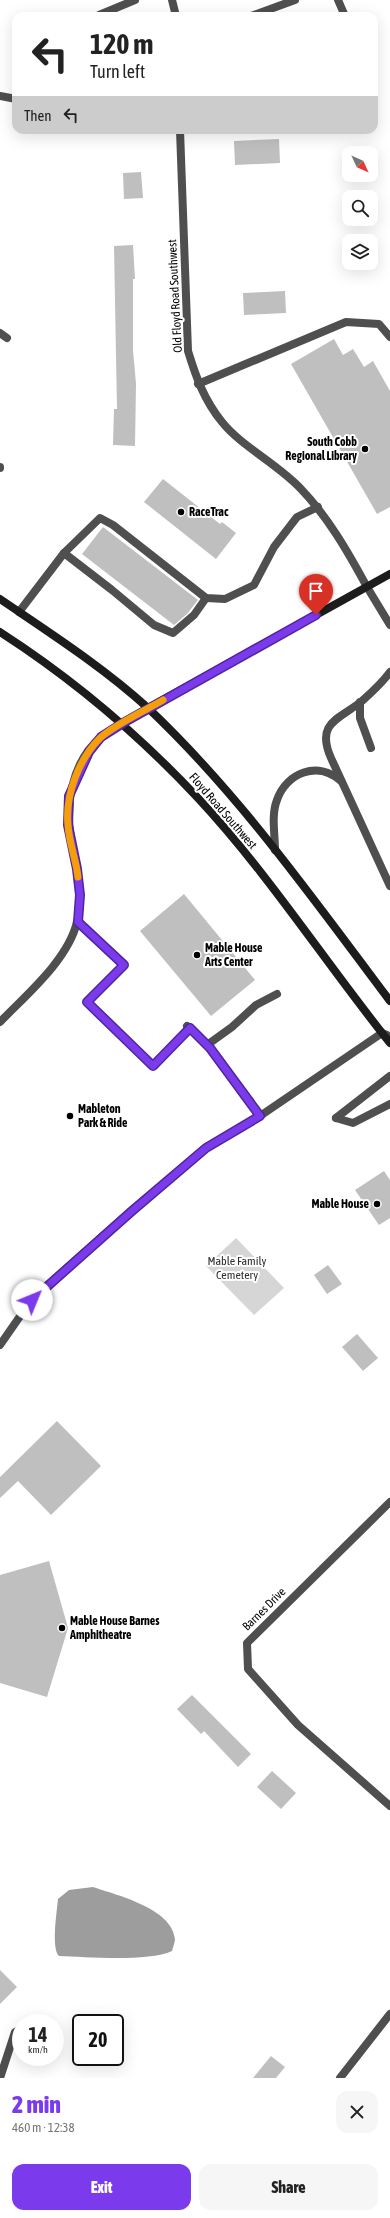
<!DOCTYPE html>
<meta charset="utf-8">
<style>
body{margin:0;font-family:"Asap Condensed",sans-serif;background:#f6f6f6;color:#222;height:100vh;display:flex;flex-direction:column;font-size:15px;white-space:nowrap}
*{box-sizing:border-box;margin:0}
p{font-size:13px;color:#767676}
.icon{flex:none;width:22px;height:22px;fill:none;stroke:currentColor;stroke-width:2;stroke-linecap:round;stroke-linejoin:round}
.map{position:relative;height:2078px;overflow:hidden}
.panel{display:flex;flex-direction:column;background:#fff;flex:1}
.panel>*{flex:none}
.guide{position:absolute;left:12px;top:12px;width:366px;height:122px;border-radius:12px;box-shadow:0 4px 16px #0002;background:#fff;color:#222;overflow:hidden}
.needle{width:26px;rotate:134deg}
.fabs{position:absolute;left:342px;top:146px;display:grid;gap:8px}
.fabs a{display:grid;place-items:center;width:36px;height:36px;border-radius:8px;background:#fff;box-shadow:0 4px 16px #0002;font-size:20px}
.speed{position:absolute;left:12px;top:2014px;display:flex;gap:8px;font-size:20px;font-weight:700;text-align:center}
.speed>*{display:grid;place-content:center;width:52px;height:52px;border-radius:50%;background:#fff;box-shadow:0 4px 16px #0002;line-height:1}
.speed small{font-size:10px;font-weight:400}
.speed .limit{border:2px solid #111;border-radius:6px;background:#fff;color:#111}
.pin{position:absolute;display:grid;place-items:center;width:34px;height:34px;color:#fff;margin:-41px -17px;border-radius:50% 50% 50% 0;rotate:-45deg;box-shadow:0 0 4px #0007}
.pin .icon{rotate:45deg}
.me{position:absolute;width:44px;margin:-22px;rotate:45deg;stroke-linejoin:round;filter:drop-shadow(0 0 3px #0008)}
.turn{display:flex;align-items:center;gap:14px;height:84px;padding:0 12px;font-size:18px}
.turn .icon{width:52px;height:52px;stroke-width:2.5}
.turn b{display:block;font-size:28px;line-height:34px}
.then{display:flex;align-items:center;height:38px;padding:0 12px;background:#0003;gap:8px;font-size:15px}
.round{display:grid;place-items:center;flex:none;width:42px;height:42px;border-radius:12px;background:#f6f6f6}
.headline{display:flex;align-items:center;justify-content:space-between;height:68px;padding:0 12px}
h1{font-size:24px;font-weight:800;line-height:30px;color:#7c3aed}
.action{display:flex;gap:8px;margin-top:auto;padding:8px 12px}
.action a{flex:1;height:46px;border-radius:12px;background:#7c3aed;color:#fff;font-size:16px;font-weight:800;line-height:46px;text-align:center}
.action a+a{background:#f6f6f6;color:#222}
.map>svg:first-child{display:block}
.green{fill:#d6d6d6}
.water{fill:#9d9d9d}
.building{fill:#bfbfbf}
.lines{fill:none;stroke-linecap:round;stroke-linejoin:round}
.lane{stroke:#4f4f4f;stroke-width:8}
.street{stroke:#4f4f4f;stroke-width:8}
.secondary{stroke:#1c1c1c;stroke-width:8}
.route-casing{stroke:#51269a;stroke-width:10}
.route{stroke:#7c3aed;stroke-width:7}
.slow{stroke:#f59e0b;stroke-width:7}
.poi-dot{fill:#000;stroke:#fff;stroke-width:1.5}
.labels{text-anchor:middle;stroke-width:4;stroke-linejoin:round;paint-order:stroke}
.street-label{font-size:12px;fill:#000;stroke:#fff}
.poi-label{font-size:12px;font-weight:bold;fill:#000;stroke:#fff;text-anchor:start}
.park-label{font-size:12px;fill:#2d2d2d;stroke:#fff}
</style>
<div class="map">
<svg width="390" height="2078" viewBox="0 0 390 2078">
<rect width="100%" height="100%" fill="#fff"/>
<path class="green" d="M236 1238 284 1288 254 1315 206 1266Z"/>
<path class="water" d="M93 1887C116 1895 172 1908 175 1939 175 1942 173 1947 172 1951 148 1962 87 1957 59 1956 51 1948 57 1911 58 1899L69 1890Z"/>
<g class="building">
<path d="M279 139 280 163 235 165 234 141Z"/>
<path d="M141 172 143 198 124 199 123 173Z"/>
<path d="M133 245 135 279H133V350L136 384 135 446 113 445 114 409H117L114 246Z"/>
<path d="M285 291 286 313 244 315 243 293Z"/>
<path d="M334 339 343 355 353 349 364 367 373 361 390 391V507L377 514 291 364Z"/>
<path d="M163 479 220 524 222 522 236 533 216 559 144 502Z"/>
<path d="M103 527 198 600 187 614 174 625 82 554Z"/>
<path d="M184 894 255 980 211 1016 140 931Z"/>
<path d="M384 1171 390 1180V1218L379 1225 355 1190Z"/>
<path d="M328 1265 342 1284 327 1294 314 1275Z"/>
<path d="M357 1334 378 1358 363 1371 342 1347Z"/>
<path d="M57 1421 101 1466 51 1515 18 1481 0 1498V1477Z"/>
<path d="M49 1561 68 1628 47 1697 0 1683V1575Z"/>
<path d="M192 1695 251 1754 238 1767 204 1731 201 1734 177 1709Z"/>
<path d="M272 1771 296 1793 281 1809 257 1787Z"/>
<path d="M0 1970 17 1987 0 2004Z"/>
<path d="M271 2056 285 2067 276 2078H253Z"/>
</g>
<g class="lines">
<g class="lane">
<path d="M338 0 345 16"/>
<path d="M99 15 135 0"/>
<path d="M0 333 7 338"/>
<path d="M198 384 346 322 379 324 390 337"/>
<path d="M0 468V467"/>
<path d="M64 553 112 590 154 625 173 633 194 615 206 598"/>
<path d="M367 587 390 625"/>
<path d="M19 612 64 553 100 518 113 525 206 598 225 599 254 585 274 547 297 517 318 507"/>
<path d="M390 672C382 683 372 692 362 701 340 719 315 722 331 758L390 886"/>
<path d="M360 702V718L371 748"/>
<path d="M275 850C275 834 271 815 277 800 286 773 318 760 341 781"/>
<path d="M77 922 124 965 87 1002 153 1066 190 1028"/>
<path d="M187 1026 210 1048 260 1116"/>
<path d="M207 1045 232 1027 256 1005 277 994"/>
<path d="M336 1118 390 1076"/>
<path d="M336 1118 353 1123 390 1104"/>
<path d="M0 1345 23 1312 42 1290 131 1211 206 1148 260 1116 382 1033 387 1035"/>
<path d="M55 2038 57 2039"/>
<path d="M0 2078 15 2032 21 2029"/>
</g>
<g class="street">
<path d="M172 0 176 16"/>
<path d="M251 16 295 0"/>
<path d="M0 96 16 99"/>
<path d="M180 130 188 351C196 377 204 400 222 422 241 446 279 465 301 489 328 517 348 552 367 587"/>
<path d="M0 1022C26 995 68 960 77 922 84 896 77 869 72 844 64 808 71 762 101 737 115 726 133 717 148 708"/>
<path d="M390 1502 247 1643 248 1669 298 1725 390 1806"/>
<path d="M340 2078 390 2014"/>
</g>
<g class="secondary">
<path d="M0 599C50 633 103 667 148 708 240 795 314 900 390 1001"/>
<path d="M0 632C73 679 138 734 197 797 268 873 325 962 390 1043"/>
<path d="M148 708 390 574"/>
</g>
</g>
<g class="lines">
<g class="route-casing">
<path id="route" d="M32 1300 132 1211 206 1148 260 1116 210 1048 190 1028 153 1066 87 1002 124 965 78 922 80 895 77 869 68 825 69 796 89 752 101 737 123 723 316 615"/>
</g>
<use href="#route" class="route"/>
<path class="slow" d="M78 877C76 859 69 843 68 825 65 795 79 759 100 738 114 725 146 710 163 700"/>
</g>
<g class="poi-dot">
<circle cx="365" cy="449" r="4"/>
<circle cx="181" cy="512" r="4"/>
<circle cx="197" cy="955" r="4"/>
<circle cx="70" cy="1116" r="4"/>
<circle cx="377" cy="1204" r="4"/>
<circle cx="62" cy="1628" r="4"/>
</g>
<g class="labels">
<g class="street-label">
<text transform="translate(175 296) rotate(-93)" y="4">Old Floyd Road Southwest</text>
<text transform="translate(223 811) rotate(49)" y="4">Floyd Road Southwest</text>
<text transform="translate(264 1609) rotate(-45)" y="4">Barnes Drive</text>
</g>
<g class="poi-label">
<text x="357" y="446" text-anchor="end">South Cobb<tspan x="357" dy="14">Regional Library</tspan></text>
<text x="189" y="516">RaceTrac</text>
<text x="205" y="952">Mable House<tspan x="205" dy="14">Arts Center</tspan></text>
<text x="78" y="1113">Mableton<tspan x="78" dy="14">Park &amp; Ride</tspan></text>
<text x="369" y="1208" text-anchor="end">Mable House</text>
<text x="70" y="1625">Mable House Barnes<tspan x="70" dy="14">Amphitheatre</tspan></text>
</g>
<g class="park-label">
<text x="237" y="1265">Mable Family<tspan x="237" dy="14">Cemetery</tspan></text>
</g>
</g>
</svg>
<div class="fabs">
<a><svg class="needle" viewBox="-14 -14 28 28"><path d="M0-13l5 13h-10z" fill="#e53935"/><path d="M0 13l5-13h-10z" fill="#767676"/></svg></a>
<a><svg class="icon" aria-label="search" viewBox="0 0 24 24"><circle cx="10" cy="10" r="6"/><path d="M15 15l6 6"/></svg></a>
<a><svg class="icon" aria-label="layers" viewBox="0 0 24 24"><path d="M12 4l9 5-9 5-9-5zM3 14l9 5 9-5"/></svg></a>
</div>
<div class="speed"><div>14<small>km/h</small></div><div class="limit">20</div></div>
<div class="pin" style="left:316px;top:615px;background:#d93025"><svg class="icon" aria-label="arrive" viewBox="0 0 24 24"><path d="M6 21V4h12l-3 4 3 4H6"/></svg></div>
<svg class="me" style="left:32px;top:1300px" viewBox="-20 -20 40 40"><circle r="19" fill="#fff"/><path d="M0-13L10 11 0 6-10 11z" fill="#7c3aed"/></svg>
<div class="guide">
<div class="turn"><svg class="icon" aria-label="left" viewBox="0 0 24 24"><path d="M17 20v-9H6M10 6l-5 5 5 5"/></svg><div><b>120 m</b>Turn left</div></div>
<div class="then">Then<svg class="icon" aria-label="left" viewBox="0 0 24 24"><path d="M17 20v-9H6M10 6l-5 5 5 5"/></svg></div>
</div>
</div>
<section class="panel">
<div class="headline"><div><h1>2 min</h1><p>460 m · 12:38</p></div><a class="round"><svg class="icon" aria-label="close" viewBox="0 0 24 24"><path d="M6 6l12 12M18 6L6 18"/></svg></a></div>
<div class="action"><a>Exit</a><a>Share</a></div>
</section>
